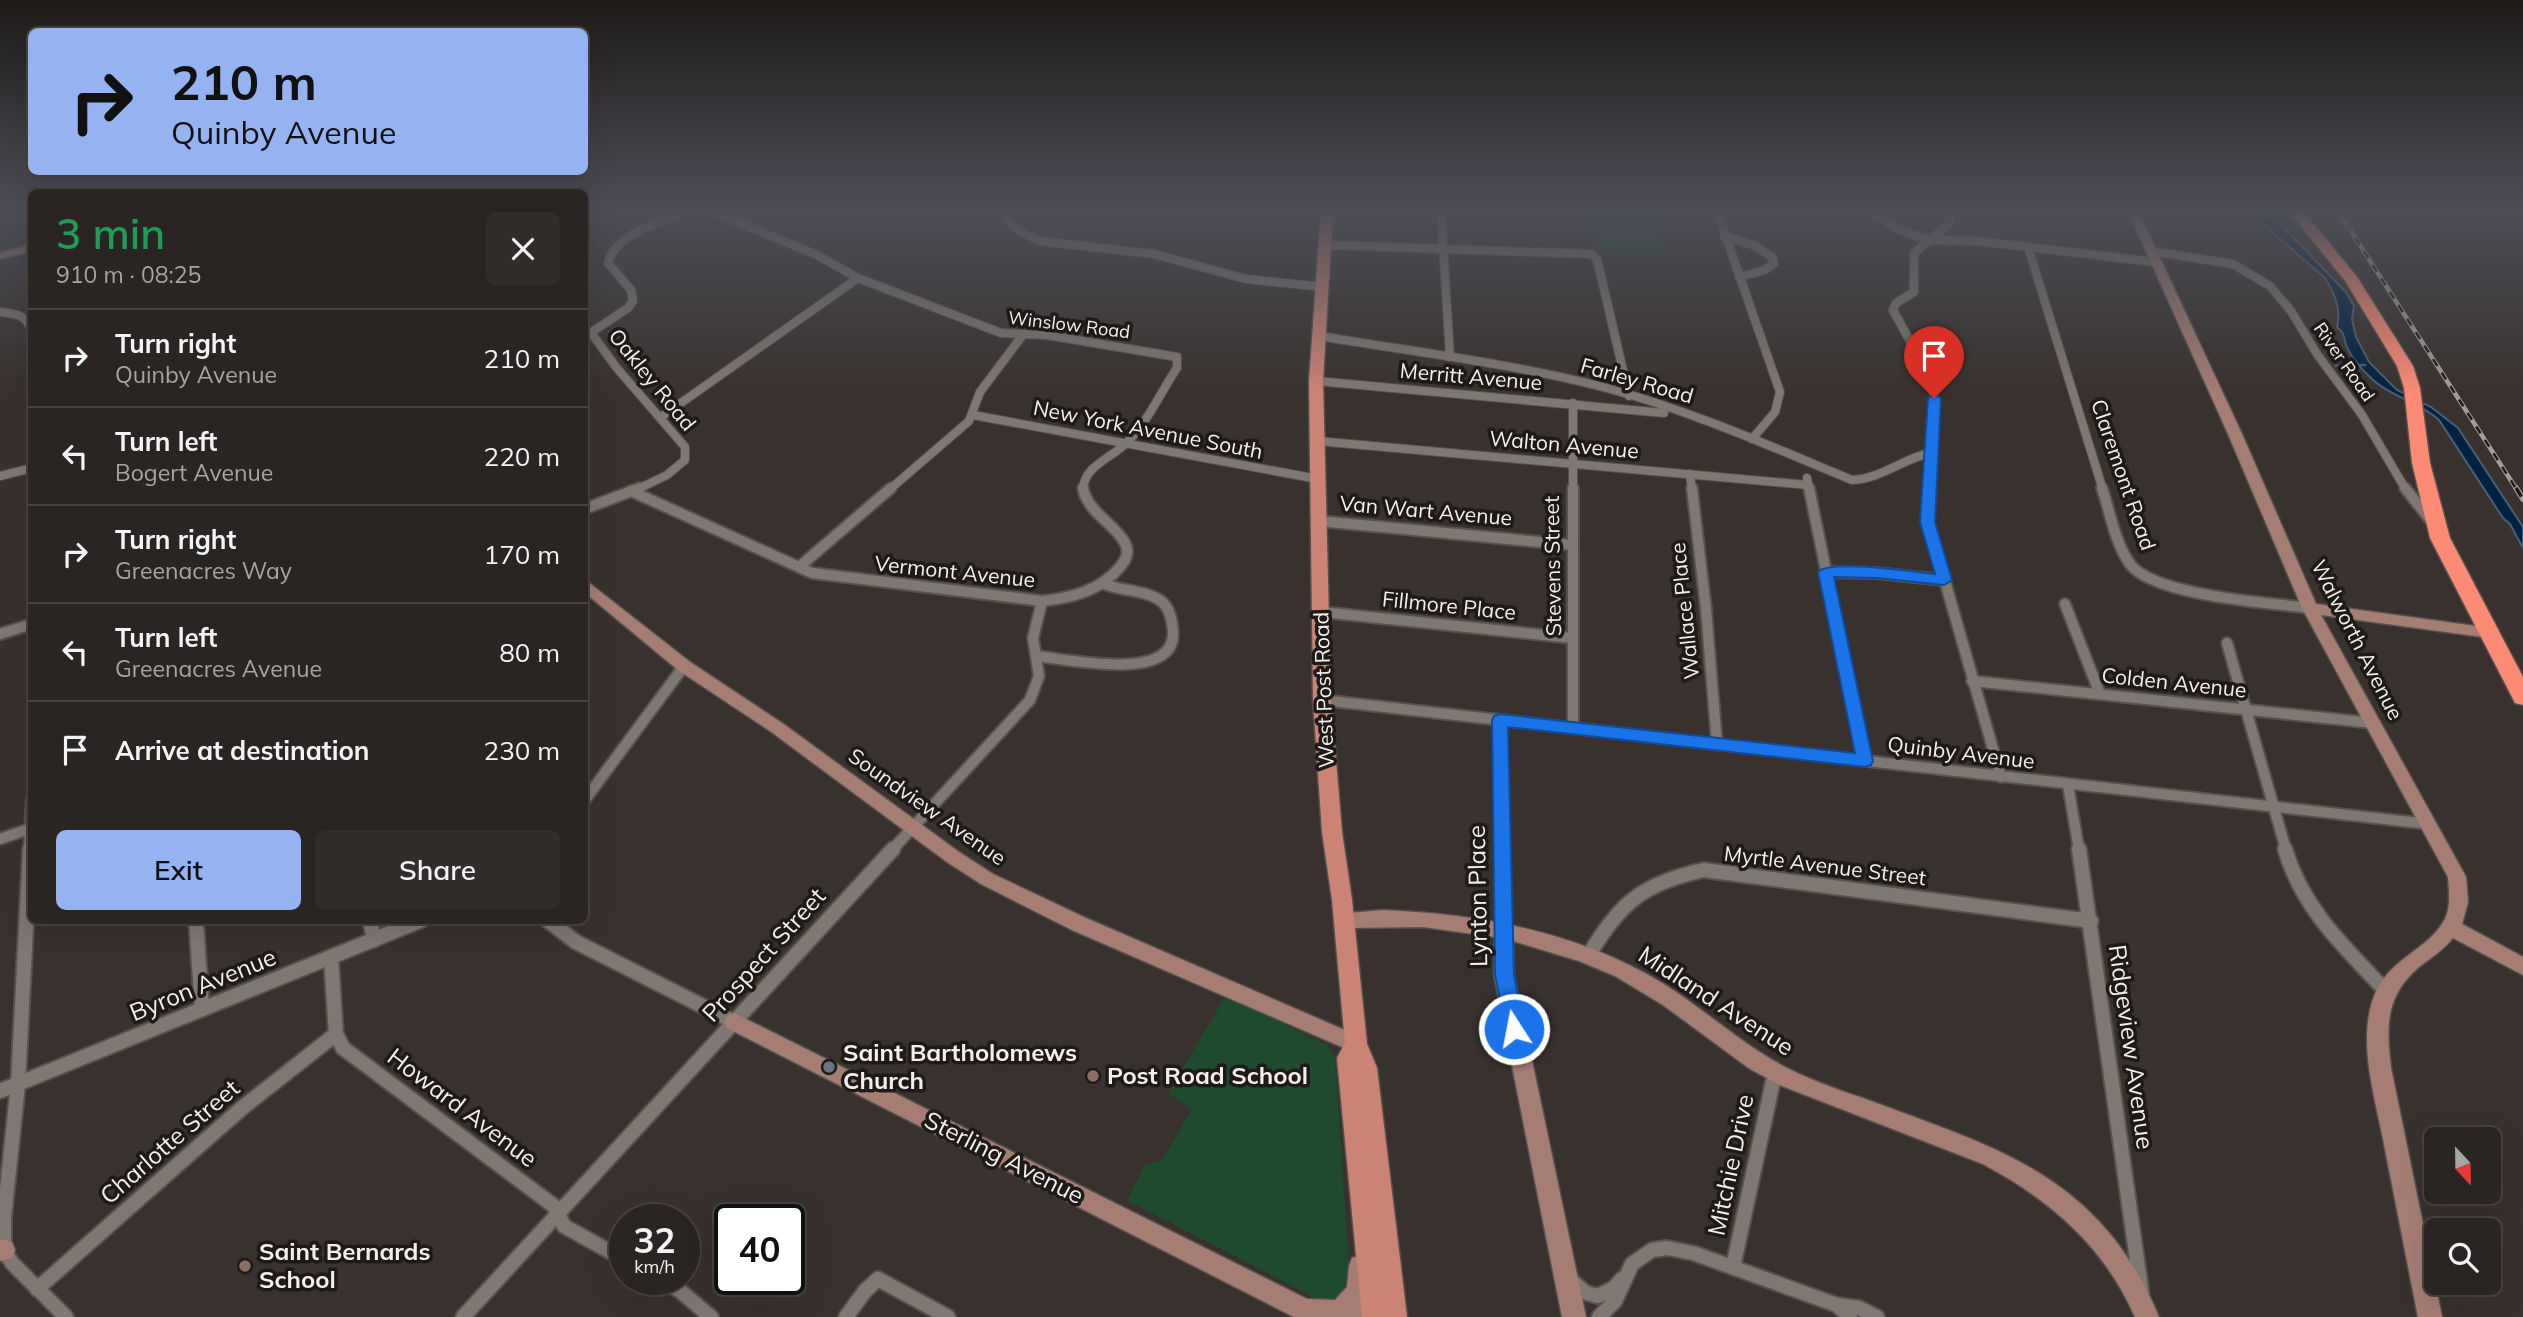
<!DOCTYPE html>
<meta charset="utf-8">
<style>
body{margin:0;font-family:Mulish,sans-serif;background:#322d2a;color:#f1f3f6;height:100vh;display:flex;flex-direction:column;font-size:26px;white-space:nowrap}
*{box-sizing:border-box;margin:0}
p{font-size:23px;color:#a5a5a5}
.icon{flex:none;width:38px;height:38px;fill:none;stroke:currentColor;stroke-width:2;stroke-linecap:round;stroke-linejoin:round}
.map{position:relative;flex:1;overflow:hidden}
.panel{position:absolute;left:28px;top:189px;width:560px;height:735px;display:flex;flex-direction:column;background:#2a2522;border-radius:10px;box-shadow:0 7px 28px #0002,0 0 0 2px #464240}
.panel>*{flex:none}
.guide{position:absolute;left:28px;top:28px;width:560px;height:147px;border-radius:10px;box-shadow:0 7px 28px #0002,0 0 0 2px #464240;background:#95b2f1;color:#111;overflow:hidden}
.needle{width:46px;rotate:158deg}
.tools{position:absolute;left:2424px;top:1127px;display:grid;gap:14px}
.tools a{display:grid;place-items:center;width:77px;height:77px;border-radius:10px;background:#2a2522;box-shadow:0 7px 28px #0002,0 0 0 2px #464240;font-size:35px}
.speed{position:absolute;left:609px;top:1204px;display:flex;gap:14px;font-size:35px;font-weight:700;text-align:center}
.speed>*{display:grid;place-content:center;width:91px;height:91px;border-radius:50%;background:#2a2522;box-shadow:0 7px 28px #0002,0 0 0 2px #464240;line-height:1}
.speed small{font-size:18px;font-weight:400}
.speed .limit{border:4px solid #111;border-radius:10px;background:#fff;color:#111}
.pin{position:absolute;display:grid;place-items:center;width:60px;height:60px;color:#fff;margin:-72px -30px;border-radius:50% 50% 50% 0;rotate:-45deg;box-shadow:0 0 7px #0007}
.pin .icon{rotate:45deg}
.me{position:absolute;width:77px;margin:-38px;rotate:349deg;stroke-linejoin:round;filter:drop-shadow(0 0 5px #0008)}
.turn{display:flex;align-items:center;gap:24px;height:147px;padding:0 28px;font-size:32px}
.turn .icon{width:91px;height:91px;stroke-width:2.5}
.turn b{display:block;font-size:49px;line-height:60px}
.round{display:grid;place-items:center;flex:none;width:74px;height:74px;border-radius:10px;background:#322d2a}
.summary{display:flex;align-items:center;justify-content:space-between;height:119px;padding:0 28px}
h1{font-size:42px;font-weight:600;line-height:52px;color:#1e9e55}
.cta{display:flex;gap:14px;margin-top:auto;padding:14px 28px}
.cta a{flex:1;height:80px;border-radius:10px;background:#95b2f1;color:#111;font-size:28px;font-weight:600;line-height:80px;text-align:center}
.cta a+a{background:#322d2a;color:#f1f3f6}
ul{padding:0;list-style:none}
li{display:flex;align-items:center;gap:21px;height:98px;padding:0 28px;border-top:2px solid #464240}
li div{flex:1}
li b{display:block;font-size:26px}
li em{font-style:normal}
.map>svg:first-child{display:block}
.green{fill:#1e4a2d}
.water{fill:#012144;stroke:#4a5f76;stroke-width:2}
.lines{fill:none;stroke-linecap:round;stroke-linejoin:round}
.stream{stroke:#4a5f76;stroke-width:2.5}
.street-far2-casing{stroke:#56514d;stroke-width:10}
.street-far1-casing{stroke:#56514d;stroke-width:14}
.street-casing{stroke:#56514d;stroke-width:18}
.secondary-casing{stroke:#56514d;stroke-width:3}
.primary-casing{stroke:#56514d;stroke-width:3}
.highway-casing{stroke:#56514d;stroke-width:3}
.street-far2{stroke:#7f7772;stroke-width:8}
.street-far1{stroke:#7f7772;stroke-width:10}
.street{stroke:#7f7772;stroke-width:14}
.secondary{fill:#a57d73;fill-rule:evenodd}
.primary{fill:#cb8373;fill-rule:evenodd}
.highway{fill:#fd8b74;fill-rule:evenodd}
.rail-far1-casing{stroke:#a49e9b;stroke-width:4.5}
.rail-casing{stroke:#a49e9b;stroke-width:6}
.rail-far1{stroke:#1d1a18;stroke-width:2.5;stroke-dasharray:8;stroke-linecap:butt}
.rail{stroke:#1d1a18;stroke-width:3.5;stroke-dasharray:10;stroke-linecap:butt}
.route{fill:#1a73e8;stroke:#114b97;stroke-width:2}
.worship-dot{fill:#6b7280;stroke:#1d1a18;stroke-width:2.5}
.education-dot{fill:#8d6e63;stroke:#1d1a18;stroke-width:2.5}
.labels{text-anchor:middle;stroke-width:7;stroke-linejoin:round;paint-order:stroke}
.far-street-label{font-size:18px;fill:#f4efec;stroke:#1d1a18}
.street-label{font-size:21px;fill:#f4efec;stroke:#1d1a18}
.near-street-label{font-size:24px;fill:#f4efec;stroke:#1d1a18}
.near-poi-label{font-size:24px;font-weight:bold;fill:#f4efec;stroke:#1d1a18;text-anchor:start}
</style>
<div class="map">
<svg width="2523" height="1317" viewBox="0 0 2523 1317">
<rect width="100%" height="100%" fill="#38312d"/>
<g class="green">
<path d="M1588 211H1651L1664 254 1604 253V249L1597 248Z"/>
<path d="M1230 998 1328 1046 1335 1058 1349 1265 1343 1293 1333 1299H1317L1127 1200 1145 1165 1162 1160 1192 1109 1168 1094 1223 1000Z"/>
</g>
<path class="water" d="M2248 211H2263L2274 218 2346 292 2354 306 2352 319 2356 337 2369 362 2397 390 2431 407 2458 428 2523 527V548L2510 524 2503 518 2439 420C2419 401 2389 397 2369 376 2361 369 2350 355 2346 345 2343 335 2345 334 2337 327 2342 310 2334 292 2325 278Z"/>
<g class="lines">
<path class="stream" d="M2335 366 2365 365"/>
<g class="street-far2-casing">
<g id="street-far2">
<path d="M711 211 817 255 858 278 1001 333 1047 335 1177 357V368C1160 393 1146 426 1123 446 1107 460 1084 467 1083 490"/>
<path d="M1005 211 1007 219 1015 228 1039 241 1154 254 1246 279 1324 287"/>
<path d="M1441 211 1450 357"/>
<path d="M1717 211 1780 392 1775 412 1752 439"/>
<path d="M1870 211 1900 230 1931 240 1977 241 2155 262"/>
<path d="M1724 236 1756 246 1773 258 1774 263 1765 270 1739 277"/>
<path d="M1326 245 1591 254 1597 259 1629 396"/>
<path d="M2028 247 2103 490"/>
<path d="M2150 251 2233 264 2270 286 2291 311 2317 354 2362 415 2406 490"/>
<path d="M0 312C17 314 25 314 32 331"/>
<path d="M592 334 616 367 685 447V460L667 475 636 490"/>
<path d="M1320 336C1414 352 1510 363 1603 387 1689 410 1770 446 1852 480 1881 479 1902 459 1930 453"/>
<path d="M584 337 628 308 633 301 631 290 608 263C616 232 662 222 688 211"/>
<path d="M1316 381 1664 413"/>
<path d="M1573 403V490"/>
<path d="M973 415 1318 479"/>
<path d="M661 417 858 278"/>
<path d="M1317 441 1808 485"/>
<path d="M1690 474 1692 490"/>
<path d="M0 476 32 468"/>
<path d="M1807 478 1809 490"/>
<path d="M889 490 969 421 980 392 1022 336"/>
<path d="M1929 490 1934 392 1932 381 1893 310 1896 303 1914 292V253L1950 223 1951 211"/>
</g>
</g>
<g class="street-far1-casing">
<g id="street-far1">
<path d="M1573 488V728"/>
<path d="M1692 488 1706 609 1717 744"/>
<path d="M1809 488 1865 761"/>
<path d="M1930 488 1928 522 2001 777"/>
<path d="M2102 488C2110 512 2115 543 2130 564 2154 596 2270 603 2310 608"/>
<path d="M2405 488 2432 522"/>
<path d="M631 491 812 573 1042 601C1071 598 1100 591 1120 567 1126 560 1130 552 1125 543 1114 523 1087 512 1083 488"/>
<path d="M584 509 640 488"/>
<path d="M1319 521 1572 545"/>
<path d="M799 567 891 488"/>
<path d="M1826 572 1876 573 1944 580"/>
<path d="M2065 604 2100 694"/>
<path d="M1321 612 1573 638"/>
<path d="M0 634 32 624"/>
<path d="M2227 643 2286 850"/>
<path d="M1036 656C1067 659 1177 684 1173 631 1172 620 1170 608 1161 601 1146 590 1121 591 1104 584"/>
<path d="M1972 681 2373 723"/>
<path d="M1322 700 2429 824"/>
<path d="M1500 720 1502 850"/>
<path d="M2068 785 2079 850"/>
<path d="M584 801 684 666"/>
<path d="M0 839 32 828"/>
<path d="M29 850 32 799"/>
<path d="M892 850 1030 700 1039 676 1033 638 1042 601"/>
</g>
</g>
<g class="street-casing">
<g id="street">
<path d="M30 849 18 1084 4 1218V1250L12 1263 66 1317"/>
<path d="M1502 849 1504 932"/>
<path d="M2079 849 2145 1317"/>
<path d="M2285 849C2302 908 2344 947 2386 991"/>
<path d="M196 920 202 1009"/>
<path d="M370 920 374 940"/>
<path d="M547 920 576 942 734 1022"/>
<path d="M1589 955C1620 902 1644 883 1704 870L2091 921"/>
<path d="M331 958 336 1034 343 1048 554 1206 564 1226 625 1260"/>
<path d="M0 1091 422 920"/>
<path d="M1733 1267 1775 1072"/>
<path d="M659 1279 679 1290 711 1317"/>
<path d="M1572 1281 1586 1293 1598 1296 1614 1288 1622 1279"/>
<path d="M37 1289 242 1108 336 1034"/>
<path d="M1837 1305 1850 1317"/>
<path d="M463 1317 893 849"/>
<path d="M846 1317 865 1291 878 1279 948 1317"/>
<path d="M1599 1317 1615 1301 1632 1264 1652 1250 1667 1248 1693 1253 1837 1305 1859 1308 1877 1317"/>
</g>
</g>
<g class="secondary-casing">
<g id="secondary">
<path d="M2128 211H2138L2242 434 2316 604 2490 628 2498 633 2490 638 2321 615 2466 877 2468 902 2462 924 2523 957V975L2453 938C2444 949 2431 958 2419 967 2385 996 2386 1026 2391 1068L2442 1317H2418C2407 1261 2396 1205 2385 1149 2377 1104 2358 1048 2372 1002 2386 957 2427 953 2445 919 2451 906 2449 891 2448 877L2302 608 2228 434Z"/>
<path d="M32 244V251L0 259V253Z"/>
<path d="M584 579 690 662 782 723 959 852 993 874 1086 918 1363 1038 1366 1044 1363 1050 1356 1053 1349 1050 1072 930 981 884 947 862 770 731 678 670 584 592Z"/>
<path d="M1383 910C1480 914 1578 932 1662 983 1706 1010 1743 1046 1789 1069 1815 1082 1842 1091 1868 1100 2000 1149 2100 1176 2159 1317H2135C2104 1246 2050 1200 1983 1164L1782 1086 1750 1069 1663 1005 1615 976 1579 961 1513 941 1514 975 1586 1317H1562L1494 975 1495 937 1423 927 1344 928 1337 926 1335 920 1337 914Z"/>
<path d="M734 1013 1307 1299 1335 1300 1347 1287 1349 1266 1352 1258 1360 1255 1368 1258 1371 1266 1369 1317H1294L727 1028 724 1022 727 1016Z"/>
<path d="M0 1239 12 1242 15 1250 12 1258 0 1261Z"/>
</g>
</g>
<g class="primary-casing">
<path id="primary" d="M1321 211H1333L1323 381 1331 700 1342 832 1352 900 1367 1044 1377 1068 1407 1317H1362L1337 1058 1345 1043 1332 900 1322 832 1313 700 1309 381Z"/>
</g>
<g class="highway-casing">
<path id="highway" d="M2289 211H2303L2357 277 2413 366 2420 388 2430 463 2450 538 2523 677V705L2515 703 2512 697 2430 538 2412 463 2404 388 2397 366 2346 282Z"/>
</g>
<use href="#street-far2" class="street-far2"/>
<use href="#street-far1" class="street-far1"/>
<use href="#street" class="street"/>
<use href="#secondary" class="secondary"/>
<use href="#primary" class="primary"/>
<use href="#highway" class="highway"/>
<g class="rail-far1-casing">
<path id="rail-far1" d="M2338 211 2517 490"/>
</g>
<g class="rail-casing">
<path id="rail" d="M2516 488 2523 499"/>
</g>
<use href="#rail-far1" class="rail-far1"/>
<use href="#rail" class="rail"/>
</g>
<linearGradient id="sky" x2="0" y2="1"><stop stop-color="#1f1b19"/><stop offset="0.53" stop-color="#4d4e57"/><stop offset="1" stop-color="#4d4e57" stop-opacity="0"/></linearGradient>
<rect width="2523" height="395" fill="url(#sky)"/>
<path class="route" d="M1934 394 1941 398 1935 522 1952 580 1944 585 1877 578 1834 577 1873 761 1871 765 1865 767 1508 727 1514 975 1525 1029 1522 1035 1514 1038 1507 1035 1495 975 1492 720 1494 716 1500 714 1855 753 1818 572C1831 559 1914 572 1935 574L1920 522 1928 398Z"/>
<circle class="worship-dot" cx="829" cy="1067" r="7"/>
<g class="education-dot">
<circle cx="1093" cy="1076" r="7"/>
<circle cx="245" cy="1266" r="7"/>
</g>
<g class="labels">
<g class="far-street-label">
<text transform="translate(1069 325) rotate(7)" y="6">Winslow Road</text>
<text transform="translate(2344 362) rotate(55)" y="6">River Road</text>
</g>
<g class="street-label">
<text transform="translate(1471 377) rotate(5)" y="7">Merritt Avenue</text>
<text transform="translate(652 380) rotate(51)" y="7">Oakley Road</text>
<text transform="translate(1637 381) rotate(16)" y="7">Farley Road</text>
<text transform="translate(1148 430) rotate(11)" y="7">New York Avenue South</text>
<text transform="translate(1564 445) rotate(5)" y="7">Walton Avenue</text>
<text transform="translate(2123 475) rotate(71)" y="7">Claremont Road</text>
<text transform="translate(1426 511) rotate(5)" y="7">Van Wart Avenue</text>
<text transform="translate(1553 566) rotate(-91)" y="7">Stevens Street</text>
<text transform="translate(955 572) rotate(6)" y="7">Vermont Avenue</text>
<text transform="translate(1449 606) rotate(6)" y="7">Fillmore Place</text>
<text transform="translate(1685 611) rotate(-96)" y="7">Wallace Place</text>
<text transform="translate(2357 640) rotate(63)" y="7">Walworth Avenue</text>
<text transform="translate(2174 683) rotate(6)" y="7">Colden Avenue</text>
<text transform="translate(1324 690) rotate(-92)" y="7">West Post Road</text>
<text transform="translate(1961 753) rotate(7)" y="7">Quinby Avenue</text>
<text transform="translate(927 807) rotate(35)" y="7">Soundview Avenue</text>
<text transform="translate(1825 866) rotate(7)" y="7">Myrtle Avenue Street</text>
</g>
<g class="near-street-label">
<text transform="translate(1478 896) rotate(-91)" y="8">Lynton Place</text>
<text transform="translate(764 955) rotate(-48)" y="8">Prospect Street</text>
<text transform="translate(203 985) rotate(-22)" y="8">Byron Avenue</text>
<text transform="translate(1716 1001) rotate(33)" y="8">Midland Avenue</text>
<text transform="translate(2131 1047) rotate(82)" y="8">Ridgeview Avenue</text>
<text transform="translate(462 1108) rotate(37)" y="8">Howard Avenue</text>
<text transform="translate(170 1142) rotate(-41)" y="8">Charlotte Street</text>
<text transform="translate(1004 1158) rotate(27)" y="8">Sterling Avenue</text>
<text transform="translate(1731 1165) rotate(-78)" y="8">Mitchie Drive</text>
</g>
<g class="near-poi-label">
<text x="843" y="1061">Saint Bartholomews<tspan x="843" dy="28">Church</tspan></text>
<text x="1107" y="1084">Post Road School</text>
<text x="259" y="1260">Saint Bernards<tspan x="259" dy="28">School</tspan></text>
</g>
</g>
</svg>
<div class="tools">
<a><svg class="needle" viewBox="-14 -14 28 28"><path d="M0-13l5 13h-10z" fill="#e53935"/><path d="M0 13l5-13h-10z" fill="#a5a5a5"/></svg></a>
<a><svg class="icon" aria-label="search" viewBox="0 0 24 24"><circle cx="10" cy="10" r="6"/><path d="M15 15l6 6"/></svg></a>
</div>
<div class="speed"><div>32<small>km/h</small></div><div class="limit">40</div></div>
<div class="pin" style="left:1934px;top:398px;background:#d93025"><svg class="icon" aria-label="arrive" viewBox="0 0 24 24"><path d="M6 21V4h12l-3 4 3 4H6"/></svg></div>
<svg class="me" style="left:1514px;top:1029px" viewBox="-20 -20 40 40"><circle r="17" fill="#1a73e8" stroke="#fff" stroke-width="3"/><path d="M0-11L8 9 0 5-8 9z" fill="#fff"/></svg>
<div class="guide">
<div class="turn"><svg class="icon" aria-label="right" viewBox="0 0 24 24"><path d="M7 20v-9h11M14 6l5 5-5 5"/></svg><div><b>210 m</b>Quinby Avenue</div></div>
</div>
<section class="panel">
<div class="summary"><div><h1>3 min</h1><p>910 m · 08:25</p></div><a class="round"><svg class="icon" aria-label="close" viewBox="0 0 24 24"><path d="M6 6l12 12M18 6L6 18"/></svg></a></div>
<ul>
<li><svg class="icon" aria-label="right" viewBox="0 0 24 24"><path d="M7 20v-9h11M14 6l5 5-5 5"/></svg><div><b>Turn right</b><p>Quinby Avenue</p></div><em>210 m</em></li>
<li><svg class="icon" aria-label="left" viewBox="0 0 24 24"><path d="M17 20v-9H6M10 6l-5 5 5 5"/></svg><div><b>Turn left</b><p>Bogert Avenue</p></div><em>220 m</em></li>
<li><svg class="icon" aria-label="right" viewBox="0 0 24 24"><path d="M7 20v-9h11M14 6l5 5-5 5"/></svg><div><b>Turn right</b><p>Greenacres Way</p></div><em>170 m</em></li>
<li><svg class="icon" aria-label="left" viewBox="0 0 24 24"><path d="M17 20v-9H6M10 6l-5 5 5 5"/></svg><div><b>Turn left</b><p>Greenacres Avenue</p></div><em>80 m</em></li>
<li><svg class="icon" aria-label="arrive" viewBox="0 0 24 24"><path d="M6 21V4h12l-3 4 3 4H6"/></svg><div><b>Arrive at destination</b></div><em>230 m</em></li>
</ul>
<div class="cta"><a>Exit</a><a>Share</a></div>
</section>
</div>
